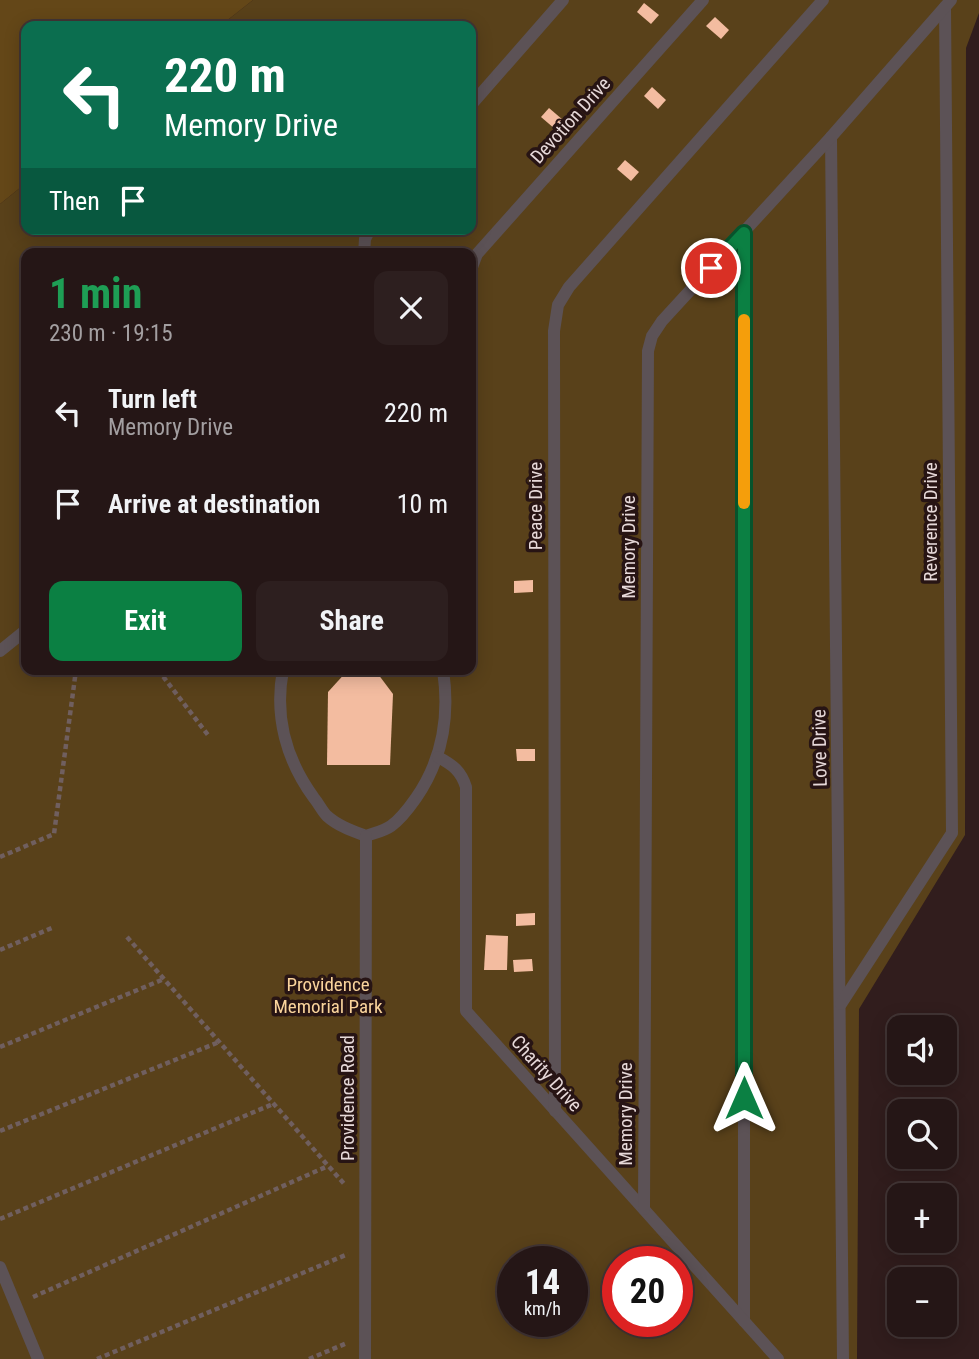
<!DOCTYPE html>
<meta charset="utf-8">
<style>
body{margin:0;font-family:"Roboto Condensed",sans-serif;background:#2d1f1f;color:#f1f3f6;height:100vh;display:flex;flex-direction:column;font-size:26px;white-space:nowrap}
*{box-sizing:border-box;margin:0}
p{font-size:23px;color:#a39fa1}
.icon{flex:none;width:38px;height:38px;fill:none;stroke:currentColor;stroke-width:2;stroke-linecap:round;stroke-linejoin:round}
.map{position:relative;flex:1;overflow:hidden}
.side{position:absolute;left:21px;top:248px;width:455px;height:427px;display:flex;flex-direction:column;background:#251616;border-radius:14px;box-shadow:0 4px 18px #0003,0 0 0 2px #423535}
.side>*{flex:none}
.guide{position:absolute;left:21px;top:21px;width:455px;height:214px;border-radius:14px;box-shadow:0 4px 18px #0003,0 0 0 2px #423535;background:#0b6e4f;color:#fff;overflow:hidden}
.controls{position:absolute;left:887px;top:1015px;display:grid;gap:14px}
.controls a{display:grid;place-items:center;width:70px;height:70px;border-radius:14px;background:#251616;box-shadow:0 4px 18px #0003,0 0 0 2px #423535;font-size:35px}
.speed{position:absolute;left:497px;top:1246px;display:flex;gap:14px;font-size:35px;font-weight:700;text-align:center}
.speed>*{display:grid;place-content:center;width:91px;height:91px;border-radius:50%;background:#251616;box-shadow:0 4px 18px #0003,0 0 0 2px #423535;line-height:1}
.speed small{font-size:18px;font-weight:400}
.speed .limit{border:10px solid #d22;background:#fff;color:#111}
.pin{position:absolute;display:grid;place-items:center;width:60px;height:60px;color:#fff;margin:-30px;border:4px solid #fff;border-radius:50%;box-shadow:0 2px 7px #0007}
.me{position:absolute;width:77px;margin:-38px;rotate:0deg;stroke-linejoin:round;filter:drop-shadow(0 0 5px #0008)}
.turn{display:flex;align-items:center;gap:24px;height:147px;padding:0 28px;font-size:32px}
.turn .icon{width:91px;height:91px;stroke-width:2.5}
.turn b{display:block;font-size:49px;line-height:60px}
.then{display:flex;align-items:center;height:66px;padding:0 28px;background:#0003;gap:14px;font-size:26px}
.round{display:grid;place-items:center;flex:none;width:74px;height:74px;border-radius:14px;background:#2d1f1f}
.summary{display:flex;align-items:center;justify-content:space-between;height:119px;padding:0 28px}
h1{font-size:42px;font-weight:700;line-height:52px;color:#1e9e55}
.primary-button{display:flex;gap:14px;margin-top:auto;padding:14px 28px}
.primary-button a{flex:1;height:80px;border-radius:14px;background:#0b8043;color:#fff;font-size:28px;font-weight:700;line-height:80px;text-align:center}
.primary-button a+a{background:#2d1f1f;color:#f1f3f6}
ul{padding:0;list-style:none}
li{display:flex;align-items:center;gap:21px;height:91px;padding:0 28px}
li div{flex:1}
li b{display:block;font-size:26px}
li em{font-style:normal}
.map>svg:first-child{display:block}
.green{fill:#59411a;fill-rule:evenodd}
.forest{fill:#644718}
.building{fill:#f3bca0}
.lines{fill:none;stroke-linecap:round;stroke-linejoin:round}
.path{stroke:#705f5f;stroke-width:4.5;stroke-dasharray:5 3.5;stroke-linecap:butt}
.lane{stroke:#5c5256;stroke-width:12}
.route-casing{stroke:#07532c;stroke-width:18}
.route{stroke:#0b8043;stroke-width:12}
.slow{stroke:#f59e0b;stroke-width:12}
.labels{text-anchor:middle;stroke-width:7;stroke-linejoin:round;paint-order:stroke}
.street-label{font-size:19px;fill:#e7d9d9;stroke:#271414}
.park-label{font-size:19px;fill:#fad49c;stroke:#271414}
</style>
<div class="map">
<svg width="979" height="1359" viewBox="0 0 979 1359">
<rect width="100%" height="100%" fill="#311d1d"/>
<path class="green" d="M253 0H979V13L966 48 965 835 859 1009 857 1359H0V204L26 183V229H471V26H220ZM26 254H471V670H26ZM513 1262H572V1321H513ZM618 1262H677V1321H618Z"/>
<path class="forest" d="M0 0H253L220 26H26V183L0 204Z"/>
<g class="building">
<path d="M644 3 659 15 651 24 637 12Z"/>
<path d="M715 17 729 30 721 39 706 26Z"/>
<path d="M652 87 666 100 658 109 644 96Z"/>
<path d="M549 108 563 120 555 129 541 117Z"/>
<path d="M625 160 639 172 631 181 617 169Z"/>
<path d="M533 580V592L514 593V581Z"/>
<path d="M348 670H375L393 694 390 765H327L328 692Z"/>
<path d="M516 749H535V761H517Z"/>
<path d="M535 913V925L516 926V914Z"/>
<path d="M486 935 508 936 507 970H484Z"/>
<path d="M532 959 533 971 514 972 513 960Z"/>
</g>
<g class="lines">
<g class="path">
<path d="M158 670 208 735"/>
<path d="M0 857 54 834 76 670"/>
<path d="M127 937 346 1186"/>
<path d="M0 950 54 927"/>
<path d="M0 1047 164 979"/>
<path d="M0 1131 219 1042"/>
<path d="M0 1219 273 1104"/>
<path d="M33 1297 328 1166"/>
<path d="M97 1359 348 1254"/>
<path d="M309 1359 347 1343"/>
</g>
<g class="lane">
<path d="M471 105 563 0"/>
<path d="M831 137 843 1359"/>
<path d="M744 233V1321"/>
<path d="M364 254 365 239 370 229"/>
<path d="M471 270 477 254 703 0"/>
<path d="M0 651 26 630"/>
<path d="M283 670C274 717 287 761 314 798 319 804 322 811 327 816 338 826 353 831 366 836 374 833 384 831 391 826 401 819 409 808 416 798 443 759 450 717 443 670"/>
<path d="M438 757C453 765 461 771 466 787V1011L778 1359"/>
<path d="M841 1004 952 833 945 7"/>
<path d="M555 1111 554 331 558 305 569 287 823 0"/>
<path d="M644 1209 648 351 652 336 662 321 831 137 951 0"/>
<path d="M0 1267 38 1359"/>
<path d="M365 1359 366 836"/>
</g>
</g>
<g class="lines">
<g class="route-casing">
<path id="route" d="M711 268 744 233V1098"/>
</g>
<use href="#route" class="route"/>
<path class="slow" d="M744 320V503"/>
</g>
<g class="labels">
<g class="street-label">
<text transform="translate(570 120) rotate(-48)" y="7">Devotion Drive</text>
<text transform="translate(535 506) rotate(-90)" y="7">Peace Drive</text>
<text transform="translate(930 522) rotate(-90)" y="7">Reverence Drive</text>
<text transform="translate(628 547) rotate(-90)" y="7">Memory Drive</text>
<text transform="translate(819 748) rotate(-91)" y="7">Love Drive</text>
<text transform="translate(547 1073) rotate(48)" y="7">Charity Drive</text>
<text transform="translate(347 1098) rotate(-90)" y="7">Providence Road</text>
<text transform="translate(625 1114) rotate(-90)" y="7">Memory Drive</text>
</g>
<g class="park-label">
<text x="328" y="991">Providence<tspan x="328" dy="22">Memorial Park</tspan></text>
</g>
</g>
</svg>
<div class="controls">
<a><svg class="icon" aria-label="sound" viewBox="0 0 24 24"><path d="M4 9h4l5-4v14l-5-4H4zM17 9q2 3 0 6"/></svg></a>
<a><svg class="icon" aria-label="search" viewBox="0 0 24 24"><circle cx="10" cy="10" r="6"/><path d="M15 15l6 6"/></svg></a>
<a>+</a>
<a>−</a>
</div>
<div class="speed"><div>14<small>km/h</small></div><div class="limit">20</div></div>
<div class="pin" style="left:711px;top:268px;background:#d93025"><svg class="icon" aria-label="arrive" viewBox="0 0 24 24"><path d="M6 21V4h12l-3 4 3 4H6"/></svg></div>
<svg class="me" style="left:744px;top:1098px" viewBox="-20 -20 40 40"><path d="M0-17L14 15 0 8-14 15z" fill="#0b8043" stroke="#fff" stroke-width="4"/></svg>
<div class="guide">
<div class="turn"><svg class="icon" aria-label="left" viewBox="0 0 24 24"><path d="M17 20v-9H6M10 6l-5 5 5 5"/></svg><div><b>220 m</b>Memory Drive</div></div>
<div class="then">Then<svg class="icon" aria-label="arrive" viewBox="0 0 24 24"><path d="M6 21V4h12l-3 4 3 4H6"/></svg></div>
</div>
<section class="side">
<div class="summary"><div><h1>1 min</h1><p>230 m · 19:15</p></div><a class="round"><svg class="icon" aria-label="close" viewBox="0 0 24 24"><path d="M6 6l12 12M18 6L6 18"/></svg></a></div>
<ul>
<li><svg class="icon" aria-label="left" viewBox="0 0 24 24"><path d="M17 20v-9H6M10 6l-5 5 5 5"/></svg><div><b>Turn left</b><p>Memory Drive</p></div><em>220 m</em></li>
<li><svg class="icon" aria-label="arrive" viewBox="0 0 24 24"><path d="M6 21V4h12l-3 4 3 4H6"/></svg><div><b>Arrive at destination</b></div><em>10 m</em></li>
</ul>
<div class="primary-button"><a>Exit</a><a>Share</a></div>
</section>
</div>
